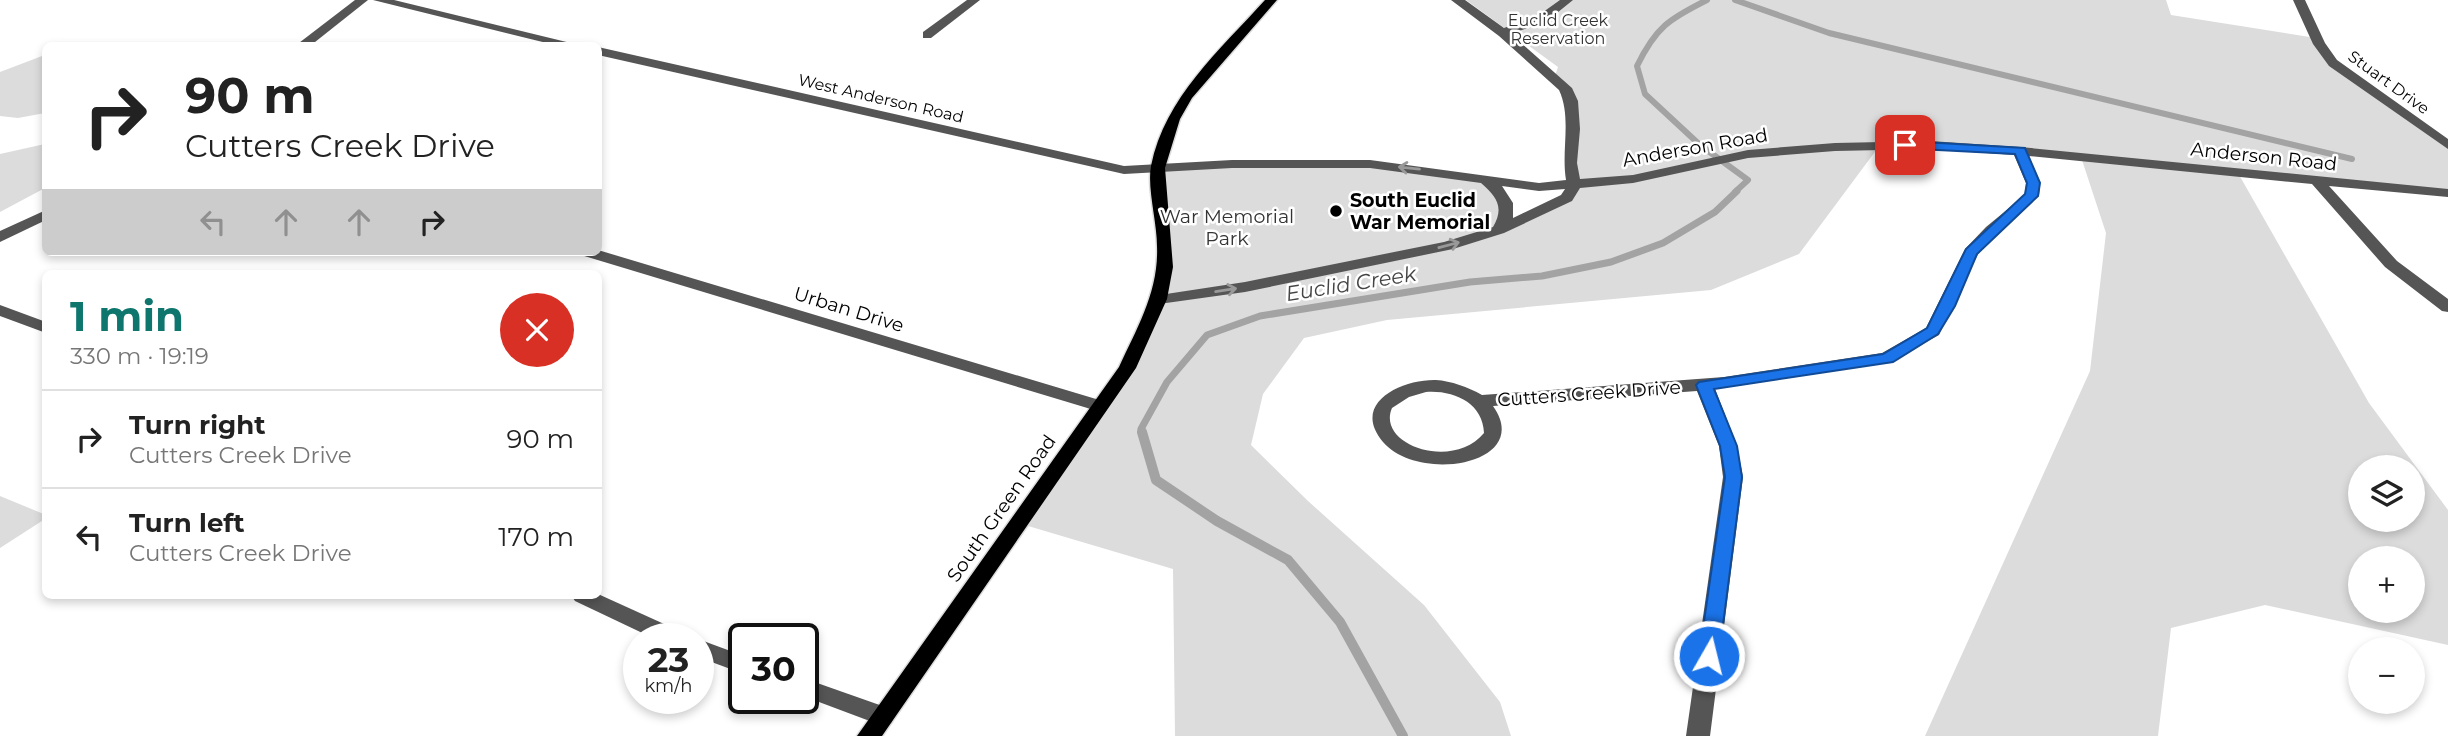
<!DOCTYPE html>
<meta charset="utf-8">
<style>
body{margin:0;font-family:Montserrat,sans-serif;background:#f2f2f2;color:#222;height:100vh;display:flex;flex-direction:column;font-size:26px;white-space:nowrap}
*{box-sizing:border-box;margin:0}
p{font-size:23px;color:#767676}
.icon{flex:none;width:38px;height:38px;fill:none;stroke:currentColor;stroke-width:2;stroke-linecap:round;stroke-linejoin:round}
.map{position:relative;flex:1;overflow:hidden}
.drawer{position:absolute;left:42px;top:270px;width:560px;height:329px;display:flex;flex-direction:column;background:#fff;border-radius:10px;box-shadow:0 4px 10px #0003}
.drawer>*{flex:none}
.hud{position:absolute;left:42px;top:42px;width:560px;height:214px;border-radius:10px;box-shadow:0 4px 10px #0003;background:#fff;color:#222;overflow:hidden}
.fabs{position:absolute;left:2348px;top:455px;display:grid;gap:14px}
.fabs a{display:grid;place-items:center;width:77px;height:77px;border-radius:50%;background:#fff;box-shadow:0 4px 10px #0003;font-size:35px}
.speed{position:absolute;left:623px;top:623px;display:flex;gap:14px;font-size:35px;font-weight:700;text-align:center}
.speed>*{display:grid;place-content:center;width:91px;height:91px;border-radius:50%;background:#fff;box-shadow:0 4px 10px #0003;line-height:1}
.speed small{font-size:18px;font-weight:400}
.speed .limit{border:4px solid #111;border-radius:10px;background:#fff;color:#111}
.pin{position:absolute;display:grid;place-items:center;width:60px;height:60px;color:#fff;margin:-30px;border-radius:14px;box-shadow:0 4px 10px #0006}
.me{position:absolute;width:77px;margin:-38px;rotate:8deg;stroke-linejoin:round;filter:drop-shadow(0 0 5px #0008)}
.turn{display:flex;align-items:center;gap:24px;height:147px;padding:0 28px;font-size:32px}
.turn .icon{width:91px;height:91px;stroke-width:2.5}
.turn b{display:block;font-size:49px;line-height:60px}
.lanes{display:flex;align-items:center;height:66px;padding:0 28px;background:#0003;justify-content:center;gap:35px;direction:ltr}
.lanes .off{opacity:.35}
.round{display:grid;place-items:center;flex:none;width:74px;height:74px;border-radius:37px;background:#f2f2f2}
.headline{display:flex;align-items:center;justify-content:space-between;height:119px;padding:0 28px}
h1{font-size:42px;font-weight:700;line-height:52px;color:#0f766e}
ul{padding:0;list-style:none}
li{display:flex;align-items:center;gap:21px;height:98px;padding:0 28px;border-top:2px solid #e0e0e0}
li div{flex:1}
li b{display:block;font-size:26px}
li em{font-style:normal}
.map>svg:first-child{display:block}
.green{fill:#dcdcdc;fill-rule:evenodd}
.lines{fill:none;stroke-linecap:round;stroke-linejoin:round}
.stream-far2{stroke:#a3a3a3;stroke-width:6}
.stream-far1{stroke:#a3a3a3;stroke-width:7}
.stream{stroke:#a3a3a3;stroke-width:10}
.major-casing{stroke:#dbdbdb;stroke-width:3}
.minor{fill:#555;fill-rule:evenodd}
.major{fill:#000;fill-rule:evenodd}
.oneway{stroke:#999}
.route{fill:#1a73e8;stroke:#114b97;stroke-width:2}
.poi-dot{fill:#000;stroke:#fff;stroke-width:2.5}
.labels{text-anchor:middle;stroke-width:5;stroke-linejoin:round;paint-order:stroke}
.far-park-label{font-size:16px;fill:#333;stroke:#fff}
.far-street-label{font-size:16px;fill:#000;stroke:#fff}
.street-label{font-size:19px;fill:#000;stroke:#fff}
.poi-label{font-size:19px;font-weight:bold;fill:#000;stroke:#fff;text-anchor:start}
.park-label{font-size:19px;fill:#333;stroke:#fff}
.water-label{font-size:21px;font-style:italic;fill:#444;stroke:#fff}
</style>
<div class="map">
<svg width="2448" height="736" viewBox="0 0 2448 736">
<rect width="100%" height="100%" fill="#fff"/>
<g class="green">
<path d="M1466 0H2166L2171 15 2316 38 2333 63 2448 145V193L2238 173 2369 403 2448 510V645L2265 605 2171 628 2158 736H1925L2090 371 2106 233 2081 157 1880 145 1799 254 1711 290 1387 320 1304 338 1263 394 1251 445 1308 501 1424 605 1500 702 1511 736H1175L1173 569 1018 523 1127 368 1159 299 1158 168 1327 162 1468 176 1496 186 1505 223 1567 198 1571 101 1555 76 1558 67ZM2361 467H2413V520H2361ZM2361 558H2413V611H2361Z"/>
<path d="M42 56H45V113L18 118 0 116V72Z"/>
<path d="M45 144V188L0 212V154Z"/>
<path d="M0 496 46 515 45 519 0 548Z"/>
</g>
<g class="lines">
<g class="stream-far2">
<path d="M1707 0C1669 19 1656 27 1637 66L1645 94 1700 145 1748 180 1735 192"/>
<path d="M1735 0 1829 33 2352 159"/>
</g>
<path class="stream-far1" d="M1142 433 1141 429 1167 382 1207 335 1260 316 1470 282 1542 276 1611 262 1663 243 1715 212 1737 191"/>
<path class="stream" d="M1142 432 1156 480 1217 521 1288 560 1340 622 1403 736"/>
<g class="major-casing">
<path id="major" d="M1265 0H1277L1192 98 1180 119 1165 168 1173 267 1167 299 1136 368 882 736H857L1119 367C1137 328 1159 291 1157 246 1157 222 1147 188 1151 166 1165 97 1220 50 1265 0Z"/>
</g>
<g class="minor">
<path d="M355 0H368L310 46H295Z"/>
<path d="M373 0H394L583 46H559Z"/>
<path d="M967 0H980L931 38H923V32Z"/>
<path d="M1451 0H1465L1504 28 1539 15 1560 0H1573L1547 21 1511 34 1572 88 1578 101 1580 129 1577 163 1580 179 1633 175 1748 150 1835 143 1930 141 2020 147 2448 189V197L2329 186 2397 261 2448 299V312L2442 311 2385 267 2312 184 2029 156 2040 183 2039 196 1996 233 1978 254 1939 335 1887 363 1715 389 1737 446 1743 477 1710 736H1686L1723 477 1719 446 1697 391 1493 406C1534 464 1419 484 1383 442 1350 403 1402 379 1436 380 1451 381 1468 387 1482 395L1724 377 1882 353 1926 328 1965 249 1986 227 2025 195 2026 183 2014 155 1930 149 1835 151 1748 158 1633 183 1580 188 1572 201 1504 233 1453 249 1245 292 1159 304 1151 299 1153 296 1245 282 1444 242 1493 227C1505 207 1496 196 1481 183L1370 168H1232L1124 174 598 55V47L1124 166 1232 160H1370L1539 183 1566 180C1561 150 1572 118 1559 90L1499 36ZM1502 186 1539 191 1565 189 1561 195 1513 218V203ZM1426 392C1454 390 1483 403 1484 433 1453 471 1376 445 1392 408L1409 397Z"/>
<path d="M2293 0H2305L2325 43 2337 60 2448 139V149L2329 66 2313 44Z"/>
<path d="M46 210V220L0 242V231Z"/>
<path d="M598 250 1106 402 1109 406 1100 412 1094 410 581 255 579 252Z"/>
<path d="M0 305 46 322V333L0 316Z"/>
<path d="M598 594 684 633 687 639H655L575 601 571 595Z"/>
<path d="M698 639 744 656V674L698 657Z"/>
<path d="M803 678 891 709 894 716 891 723 883 726 803 696Z"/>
</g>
<use href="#major" class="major"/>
</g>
<defs><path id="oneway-shaft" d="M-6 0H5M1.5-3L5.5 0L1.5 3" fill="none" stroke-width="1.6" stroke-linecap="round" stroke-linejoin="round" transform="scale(1.75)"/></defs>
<g class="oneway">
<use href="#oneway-shaft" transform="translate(1409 168) rotate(-174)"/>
<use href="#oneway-shaft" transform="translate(1449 245) rotate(-15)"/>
<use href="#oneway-shaft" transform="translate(1226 290) rotate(-9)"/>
</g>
<path class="route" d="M1905 141 2025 148 2040 183 2038 196 1977 254 1955 306 1938 334 1893 362 1714 389 1737 446 1742 477 1719 656 1716 661 1709 664 1702 661 1699 656 1725 477 1720 446 1696 385 1699 382 1883 354 1927 328 1966 249 2025 194 2027 183 2015 154 1900 148V142Z"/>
<circle class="poi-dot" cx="1336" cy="211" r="7"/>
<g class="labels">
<g class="far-park-label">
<text x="1558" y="26">Euclid Creek<tspan x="1558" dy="18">Reservation</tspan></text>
</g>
<g class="far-street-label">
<text transform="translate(2389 82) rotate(36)" y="6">Stuart Drive</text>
<text transform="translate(881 98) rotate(13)" y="6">West Anderson Road</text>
</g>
<g class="street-label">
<text transform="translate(1695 147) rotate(-10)" y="7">Anderson Road</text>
<text transform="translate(2264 156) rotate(6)" y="7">Anderson Road</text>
<text transform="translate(849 309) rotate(17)" y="7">Urban Drive</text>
<text transform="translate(1589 393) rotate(-4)" y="7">Cutters Creek Drive</text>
<text transform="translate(1001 508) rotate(-55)" y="7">South Green Road</text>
</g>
<g class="poi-label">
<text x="1350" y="207">South Euclid<tspan x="1350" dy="22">War Memorial</tspan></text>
</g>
<g class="park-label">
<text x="1227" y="223">War Memorial<tspan x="1227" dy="22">Park</tspan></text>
</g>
<g class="water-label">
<text transform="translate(1351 284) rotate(-9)" y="7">Euclid Creek</text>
</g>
</g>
</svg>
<div class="fabs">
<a><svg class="icon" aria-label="layers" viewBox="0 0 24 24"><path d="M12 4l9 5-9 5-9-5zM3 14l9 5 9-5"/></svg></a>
<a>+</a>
<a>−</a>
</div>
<div class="speed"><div>23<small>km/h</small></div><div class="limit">30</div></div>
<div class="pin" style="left:1905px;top:145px;background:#d93025"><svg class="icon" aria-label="arrive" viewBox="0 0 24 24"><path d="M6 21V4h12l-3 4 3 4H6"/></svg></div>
<svg class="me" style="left:1709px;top:656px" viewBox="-20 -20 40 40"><circle r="17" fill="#1a73e8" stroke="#fff" stroke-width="3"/><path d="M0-11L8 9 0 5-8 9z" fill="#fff"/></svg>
<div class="hud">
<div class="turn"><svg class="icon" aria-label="right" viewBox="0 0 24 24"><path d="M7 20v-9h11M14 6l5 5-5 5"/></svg><div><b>90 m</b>Cutters Creek Drive</div></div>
<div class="lanes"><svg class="icon off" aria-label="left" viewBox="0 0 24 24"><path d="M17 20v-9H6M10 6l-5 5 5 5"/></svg><svg class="icon off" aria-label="ahead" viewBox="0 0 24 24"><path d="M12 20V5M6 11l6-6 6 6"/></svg><svg class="icon off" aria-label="ahead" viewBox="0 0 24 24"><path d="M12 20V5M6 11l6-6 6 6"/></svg><svg class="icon" aria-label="right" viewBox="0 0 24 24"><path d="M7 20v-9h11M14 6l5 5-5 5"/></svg></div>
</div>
<section class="drawer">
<div class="headline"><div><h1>1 min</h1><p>330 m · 19:19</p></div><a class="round" style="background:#d93025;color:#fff"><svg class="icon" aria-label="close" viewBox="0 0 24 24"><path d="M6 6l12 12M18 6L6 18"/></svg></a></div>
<ul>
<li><svg class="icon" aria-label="right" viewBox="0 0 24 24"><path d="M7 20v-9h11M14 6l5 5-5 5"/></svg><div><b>Turn right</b><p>Cutters Creek Drive</p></div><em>90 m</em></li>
<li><svg class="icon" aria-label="left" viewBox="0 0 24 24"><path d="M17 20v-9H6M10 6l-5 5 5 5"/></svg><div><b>Turn left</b><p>Cutters Creek Drive</p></div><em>170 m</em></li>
</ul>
</section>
</div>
